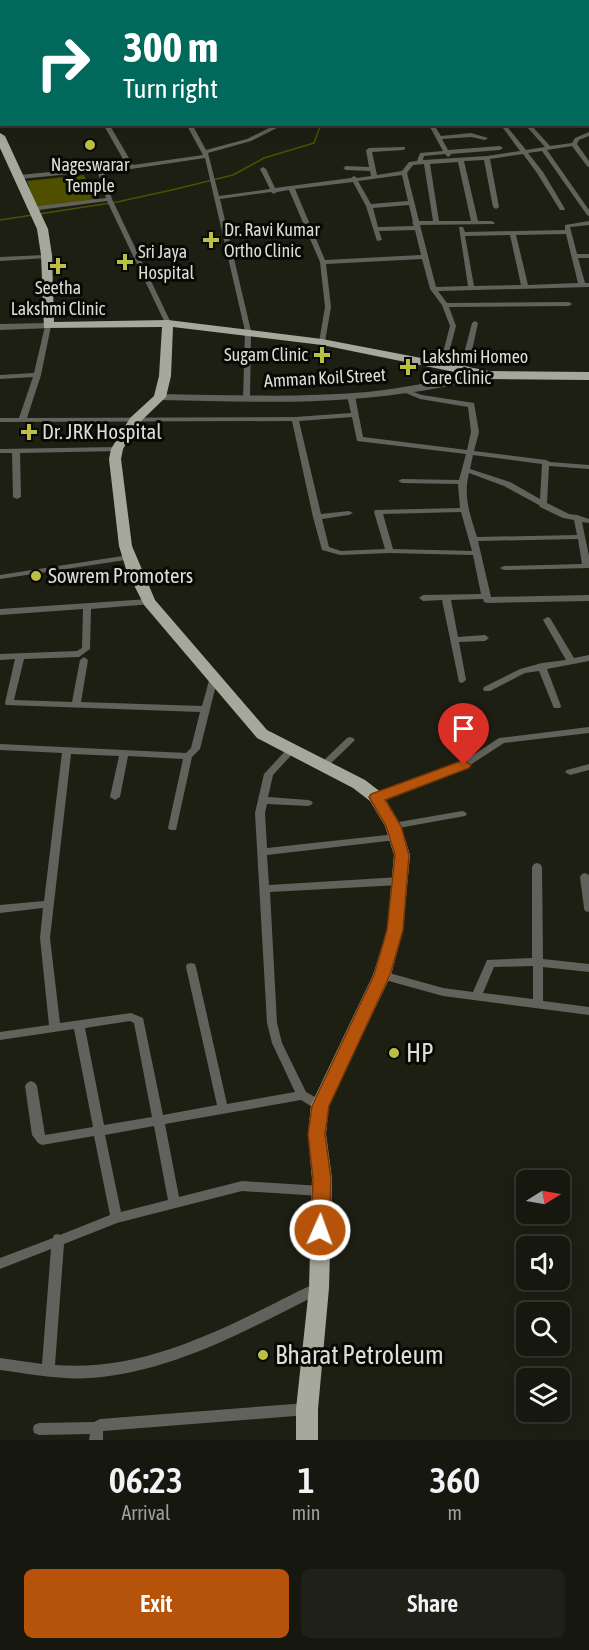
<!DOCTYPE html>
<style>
body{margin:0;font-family:"Asap Condensed",sans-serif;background:#1f2017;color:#f1f3f6;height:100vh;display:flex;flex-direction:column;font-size:22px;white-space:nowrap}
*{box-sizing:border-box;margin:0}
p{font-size:20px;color:#9e9f9e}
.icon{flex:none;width:33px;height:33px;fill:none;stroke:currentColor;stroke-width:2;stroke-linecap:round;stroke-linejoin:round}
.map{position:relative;height:1440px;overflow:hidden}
.drawer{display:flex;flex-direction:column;background:#16170e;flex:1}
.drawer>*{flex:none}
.top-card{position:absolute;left:0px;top:0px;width:590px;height:126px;box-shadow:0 3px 15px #0003,0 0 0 2px #35362e;background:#00695c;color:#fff;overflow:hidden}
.needle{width:39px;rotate:79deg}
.buttons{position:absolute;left:516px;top:1170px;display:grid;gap:12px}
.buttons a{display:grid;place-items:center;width:54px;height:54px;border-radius:9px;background:#16170e;box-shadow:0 3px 15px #0003,0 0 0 2px #35362e;font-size:30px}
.pin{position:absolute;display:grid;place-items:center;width:51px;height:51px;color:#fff;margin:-62px -26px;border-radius:50% 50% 50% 0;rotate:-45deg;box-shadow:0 0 6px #0007}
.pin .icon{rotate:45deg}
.me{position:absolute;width:66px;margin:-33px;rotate:2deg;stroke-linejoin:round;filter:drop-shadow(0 0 4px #0008)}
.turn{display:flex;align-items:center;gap:21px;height:126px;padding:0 24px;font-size:27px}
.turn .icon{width:78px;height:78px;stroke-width:2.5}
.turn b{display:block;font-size:42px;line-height:51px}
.eta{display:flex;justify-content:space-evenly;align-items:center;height:102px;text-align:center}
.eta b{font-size:36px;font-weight:600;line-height:42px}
.cta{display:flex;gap:12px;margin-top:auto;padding:12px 24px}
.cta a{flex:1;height:69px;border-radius:9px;background:#b45309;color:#fff;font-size:24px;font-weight:600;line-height:69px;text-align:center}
.cta a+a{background:#1f2017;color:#f1f3f6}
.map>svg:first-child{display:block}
.water{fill:#4e5000}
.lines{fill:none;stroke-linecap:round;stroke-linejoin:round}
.stream{stroke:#4e5000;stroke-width:1.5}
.minor{fill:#62625c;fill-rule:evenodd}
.tertiary{fill:#62625c;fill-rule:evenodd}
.primary{fill:#a7a89c;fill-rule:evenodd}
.route{fill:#b45309;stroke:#753606;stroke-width:1.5}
.poi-dot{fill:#bbc045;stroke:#080804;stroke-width:2}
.labels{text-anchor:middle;stroke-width:6;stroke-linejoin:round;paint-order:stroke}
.far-poi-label{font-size:18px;fill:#ddded6;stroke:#080804;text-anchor:start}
.far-street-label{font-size:18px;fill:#ddded6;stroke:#080804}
.poi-label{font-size:21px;fill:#ddded6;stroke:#080804;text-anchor:start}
.near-poi-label{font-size:26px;fill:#ddded6;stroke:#080804;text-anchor:start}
</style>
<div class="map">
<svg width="589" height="1440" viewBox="0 0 589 1440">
<rect width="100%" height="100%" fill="#1e1f13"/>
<path class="water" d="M84 175 96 201 36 207 27 181Z"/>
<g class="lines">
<g class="stream">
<path d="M499 0 502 2"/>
<path d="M0 220 117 202 176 189 233 175 264 158 314 143 321 124"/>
</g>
<g class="minor">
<path d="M8 0H17L15 2H3Z"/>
<path d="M20 0H24L25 2H20Z"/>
<path d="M53 0H69C66 3 56 3 53 0Z"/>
<rect x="112" y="0" width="4" height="2"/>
<rect x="143" y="0" width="4" height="2"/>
<path d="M221 0H225L226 2H221Z"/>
<path d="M239 0H243L244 2H239Z"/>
<path d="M265 0H283L281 2H257Z"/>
<rect x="294" y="0" width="4" height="2"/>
<rect x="322" y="0" width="4" height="2"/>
<rect x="350" y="0" width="4" height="2"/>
<rect x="412" y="0" width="4" height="2"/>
<path d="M443 0H447V2H442Z"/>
<path d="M465 0H471L470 2H462Z"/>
<path d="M474 0H479L480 2H475Z"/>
<rect x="588" y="11" width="1" height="4"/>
<rect x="0" y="35" width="2" height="4"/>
<path d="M588 62 589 63V67L588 66Z"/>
<rect x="588" y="87" width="1" height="4"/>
<rect x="588" y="100" width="1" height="4"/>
<rect x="0" y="115" width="2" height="4"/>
<path d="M103 124H109L133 165 203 155 186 124H192L206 150 247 139 277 124H285L251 141 208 153 219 196 270 189 260 169 263 167 266 169 275 188 351 178 354 176 357 178 371 176 370 171 346 170 343 168 346 166 369 167 366 150 369 148 405 147V149L403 150 372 152 377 175 402 171 409 162 417 161 420 153 443 151 430 127 434 124H442L436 128 441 136 471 133 488 138 485 140 471 137 442 139 448 150 500 146 503 148 500 150 450 154 451 155 448 157 445 154 424 156 423 160 487 156 520 151 500 124H505L526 150 545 147 527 127V125H531L550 146 572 143 575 138 589 132V136L579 140 577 144 589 161V167L587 166 572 146 547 150 589 210V216L587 215 542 151 528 153 543 172 565 209 564 210H560L537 173 523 154 490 159 499 207 496 209 493 207 484 160 464 161 478 221H492L495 223 494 224 420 225 436 287 468 286 459 227H463L465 232 565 230V225L589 221V225L570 227 577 254H589V258H578L585 283H589V287L438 291 447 303 569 302 572 304 569 306 449 307 456 326 446 364 443 366 440 364 450 326 442 305 430 289 422 259 326 264 331 307 325 342 322 344 319 342 325 307 320 262 289 190 277 192 274 194 271 192 220 199 251 331 250 398 249 400H243L245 331 205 158 104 173 112 199 171 323 170 324H166L165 323 107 201 31 211 28 209 31 207 106 198 98 173 90 172 20 179 17 177 20 175 90 168 101 170 127 166ZM458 162 471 221H439L430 164ZM424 164 433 221H419L407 173 413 165ZM402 175 408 201 371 204 358 181ZM353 182 366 206 377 241 382 240 379 231 415 230 421 255 325 260 295 189ZM409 205 413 222 412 223 414 226 378 227 373 208ZM566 234 578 283 528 285 516 235ZM510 235 521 285 474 286 465 236Z"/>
<path d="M463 124H469L470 127 465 128Z"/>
<path d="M45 255 48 257 47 258 0 261V257Z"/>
<path d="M475 321 478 323 468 369 464 371 460 369 472 323Z"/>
<path d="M48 324 51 326 41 375 27 418 295 417 351 413 347 396 351 394 355 396 363 437 467 450 471 432 468 407 420 399 401 391 405 389 422 395 474 403 479 432 474 451 546 460 550 462 589 465V469L549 466 547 503 569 514 577 515 589 519V523L582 522 589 556V568L504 570 500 568 504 566 582 564 578 539 478 541 491 597 589 595V601L487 603 484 602 483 599 451 600 458 637 485 635 489 638 485 641 459 642 466 680 462 683 459 682 442 600 423 601 419 598 423 595 481 594 473 555 390 553 340 555 322 550 313 517 292 421 0 422V418H19L33 377 0 379V375L34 373 45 326ZM352 417 357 441 466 454 459 480 402 479 398 481 402 483 458 484 460 508 375 510 374 512 385 549 341 551 329 547 322 519 349 515 353 513 349 511 321 514 299 421ZM473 455 542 464 540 499 510 482 470 469ZM469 473 504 486 539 505 540 507 563 518 574 520 577 535 477 537C470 515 463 496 469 473ZM461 512 472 551 393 549 383 514Z"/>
<path d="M117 447H120V451L20 453 21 497 17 499 13 497 12 453H0V449Z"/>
<path d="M129 555H132L133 557 132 559 0 579V575Z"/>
<path d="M149 599 152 600 153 602 152 604 91 609 90 649 79 657 24 659 14 700 72 702 80 660 84 657 88 660 81 702 202 706 210 677 214 674 218 677 200 749 192 757 176 830H170L168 828 183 759 128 756 120 797 115 800 110 797 119 756 71 754 50 938 60 1023 131 1013 143 1018 163 1115 217 1105 186 967 187 964 191 963 195 964 196 967 227 1104 295 1092 272 1043 267 1023 255 813 264 774 288 748H294L296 750 273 775 268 797 308 800 311 801 313 803 311 805 308 806 267 804 265 813 267 848 396 834 399 835 401 837 399 839 396 840 267 855 269 885 400 877 404 878 405 881 404 884 400 885 270 892 277 1023 282 1043 306 1092 324 1102 326 1105 324 1108C316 1111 308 1104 301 1100L165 1124 179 1197 242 1181 321 1186 325 1187 327 1191 325 1195 321 1196 242 1191 117 1223 64 1244 55 1365C129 1371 196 1342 261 1310 280 1301 299 1290 319 1282L323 1284 325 1288 323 1292C250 1328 175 1372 91 1378 61 1380 30 1374 0 1370V1358L42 1364 51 1249 0 1269V1258L53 1238 54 1235 58 1234 60 1235 110 1215 94 1136 42 1145 38 1143 32 1135 25 1086 27 1083 31 1081 35 1083 37 1086 45 1135 93 1127 74 1029 0 1040V1032L49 1025 40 938 43 908 0 913V905L44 901 62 753 0 750V744L186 753 191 748 200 712 6 705 5 703 15 659 0 660V654L77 651 82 648 83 609 0 615V609ZM130 1021 134 1023 152 1117 104 1125 85 1028ZM154 1126 168 1200 121 1212 105 1135Z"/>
<path d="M547 617 550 618 574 658 589 655V661L547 669 561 706 560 708H554L553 706 539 671 525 673 490 691H484L483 689 484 687 520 669 542 663 566 660 543 620Z"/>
<path d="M589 727V733L504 743 467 767 379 799H373L371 797 373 795 461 763 499 738Z"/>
<path d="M350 737 353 738 355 740 353 742 326 768H320L318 766 320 764 347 738Z"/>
<path d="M589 764V770L570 775 565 772 567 770Z"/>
<path d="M462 811 465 812 467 814 465 816 393 829 390 828 388 826 390 824 393 823Z"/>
<path d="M537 863 540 864 542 867 543 959 589 964V972L543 967V1001L589 1007V1015L443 996 378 978 377 975 378 972 382 971 443 988 473 992 487 960 532 958V867L534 864ZM533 966V999L483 993 494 967Z"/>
<path d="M585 873 589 875V912L585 911 584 908 580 877 582 874Z"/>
<path d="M307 1403 312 1405 313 1409 312 1413 307 1415 103 1431V1440H89L90 1434 39 1435 34 1433 33 1429 34 1425 39 1423 94 1422 100 1419Z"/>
</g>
<g class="tertiary">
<path d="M48 323 51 324V328L0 330V324Z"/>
<path d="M489 372 494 375 492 377C449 387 397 396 352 399 288 404 224 401 160 400L155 397 160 394C229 395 298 398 367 392 408 388 448 378 489 372Z"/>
</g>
<path class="primary" d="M0 133 5 136 48 229 52 255 54 322 168 320 322 339 489 371 589 372V380L489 379 322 345 173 327 171 376 166 397 139 423 123 449 121 459 132 546 155 600 267 730 365 780 382 793 401 826 410 855 403 930 391 975 329 1105 326 1134 332 1179 329 1288 318 1409V1440H296V1409L309 1288 312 1179 308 1134 311 1105 373 975 387 930 394 855 385 826 370 801 353 788 257 738 144 605 126 569 119 546 109 459 111 449 130 418 154 396 159 376 162 327 44 328 41 255 37 229 0 148Z"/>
</g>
<path class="route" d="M464 760 471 765 469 768 385 800 401 826 409 855 403 930 390 975 329 1106 325 1134 331 1179 329 1230 327 1235 320 1238 314 1235 311 1230 313 1179 308 1134 312 1106 374 975 387 930 395 855 386 826 369 797 371 794Z"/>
<g class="poi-dot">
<circle cx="90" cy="145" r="6"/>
<path d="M208 231h6v6h6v6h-6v6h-6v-6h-6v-6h6z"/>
<path d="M122 253h6v6h6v6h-6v6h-6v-6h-6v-6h6z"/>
<path d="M55 257h6v6h6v6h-6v6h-6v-6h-6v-6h6z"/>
<path d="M319 346h6v6h6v6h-6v6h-6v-6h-6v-6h6z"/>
<path d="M405 358h6v6h6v6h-6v6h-6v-6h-6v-6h6z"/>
<path d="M26 423h6v6h6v6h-6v6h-6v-6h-6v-6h6z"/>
<circle cx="36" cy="576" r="6"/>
<circle cx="394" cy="1053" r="6"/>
<circle cx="263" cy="1355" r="6"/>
</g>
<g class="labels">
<g class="far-poi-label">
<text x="90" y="171" text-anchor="middle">Nageswarar<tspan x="90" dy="21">Temple</tspan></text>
<text x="224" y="236">Dr. Ravi Kumar<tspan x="224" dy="21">Ortho Clinic</tspan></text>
<text x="138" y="258">Sri Jaya<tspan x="138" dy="21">Hospital</tspan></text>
<text x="58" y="294" text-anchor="middle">Seetha<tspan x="58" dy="21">Lakshmi Clinic</tspan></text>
<text x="308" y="361" text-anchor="end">Sugam Clinic</text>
<text x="422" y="363">Lakshmi Homeo<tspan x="422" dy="21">Care Clinic</tspan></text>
</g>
<g class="far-street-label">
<text transform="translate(325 378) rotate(-3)" y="6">Amman Koil Street</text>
</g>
<g class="poi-label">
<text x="42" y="439">Dr. JRK Hospital</text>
<text x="48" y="583">Sowrem Promoters</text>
</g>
<g class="near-poi-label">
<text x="406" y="1062">HP</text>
<text x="275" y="1364">Bharat Petroleum</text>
</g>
</g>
</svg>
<div class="buttons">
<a><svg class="needle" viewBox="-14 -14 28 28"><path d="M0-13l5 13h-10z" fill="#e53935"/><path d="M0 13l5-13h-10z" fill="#9e9f9e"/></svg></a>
<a><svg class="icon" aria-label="sound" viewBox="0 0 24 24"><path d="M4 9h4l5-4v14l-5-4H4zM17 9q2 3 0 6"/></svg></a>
<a><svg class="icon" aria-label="search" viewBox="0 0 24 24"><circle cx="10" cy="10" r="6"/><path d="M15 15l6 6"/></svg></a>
<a><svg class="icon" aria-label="layers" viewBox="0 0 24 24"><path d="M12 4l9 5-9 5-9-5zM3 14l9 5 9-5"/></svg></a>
</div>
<div class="pin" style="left:464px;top:765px;background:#d93025"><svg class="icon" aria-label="arrive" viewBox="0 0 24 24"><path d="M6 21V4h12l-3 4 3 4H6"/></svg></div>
<svg class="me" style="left:320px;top:1230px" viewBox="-20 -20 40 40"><circle r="17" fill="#b45309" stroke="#fff" stroke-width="3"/><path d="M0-11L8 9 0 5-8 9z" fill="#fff"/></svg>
<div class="top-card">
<div class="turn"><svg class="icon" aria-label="right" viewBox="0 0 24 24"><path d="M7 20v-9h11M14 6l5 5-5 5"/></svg><div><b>300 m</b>Turn right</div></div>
</div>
</div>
<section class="drawer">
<div class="eta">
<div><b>06:23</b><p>Arrival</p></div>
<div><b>1</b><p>min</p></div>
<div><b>360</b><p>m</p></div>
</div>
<div class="cta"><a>Exit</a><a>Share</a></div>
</section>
